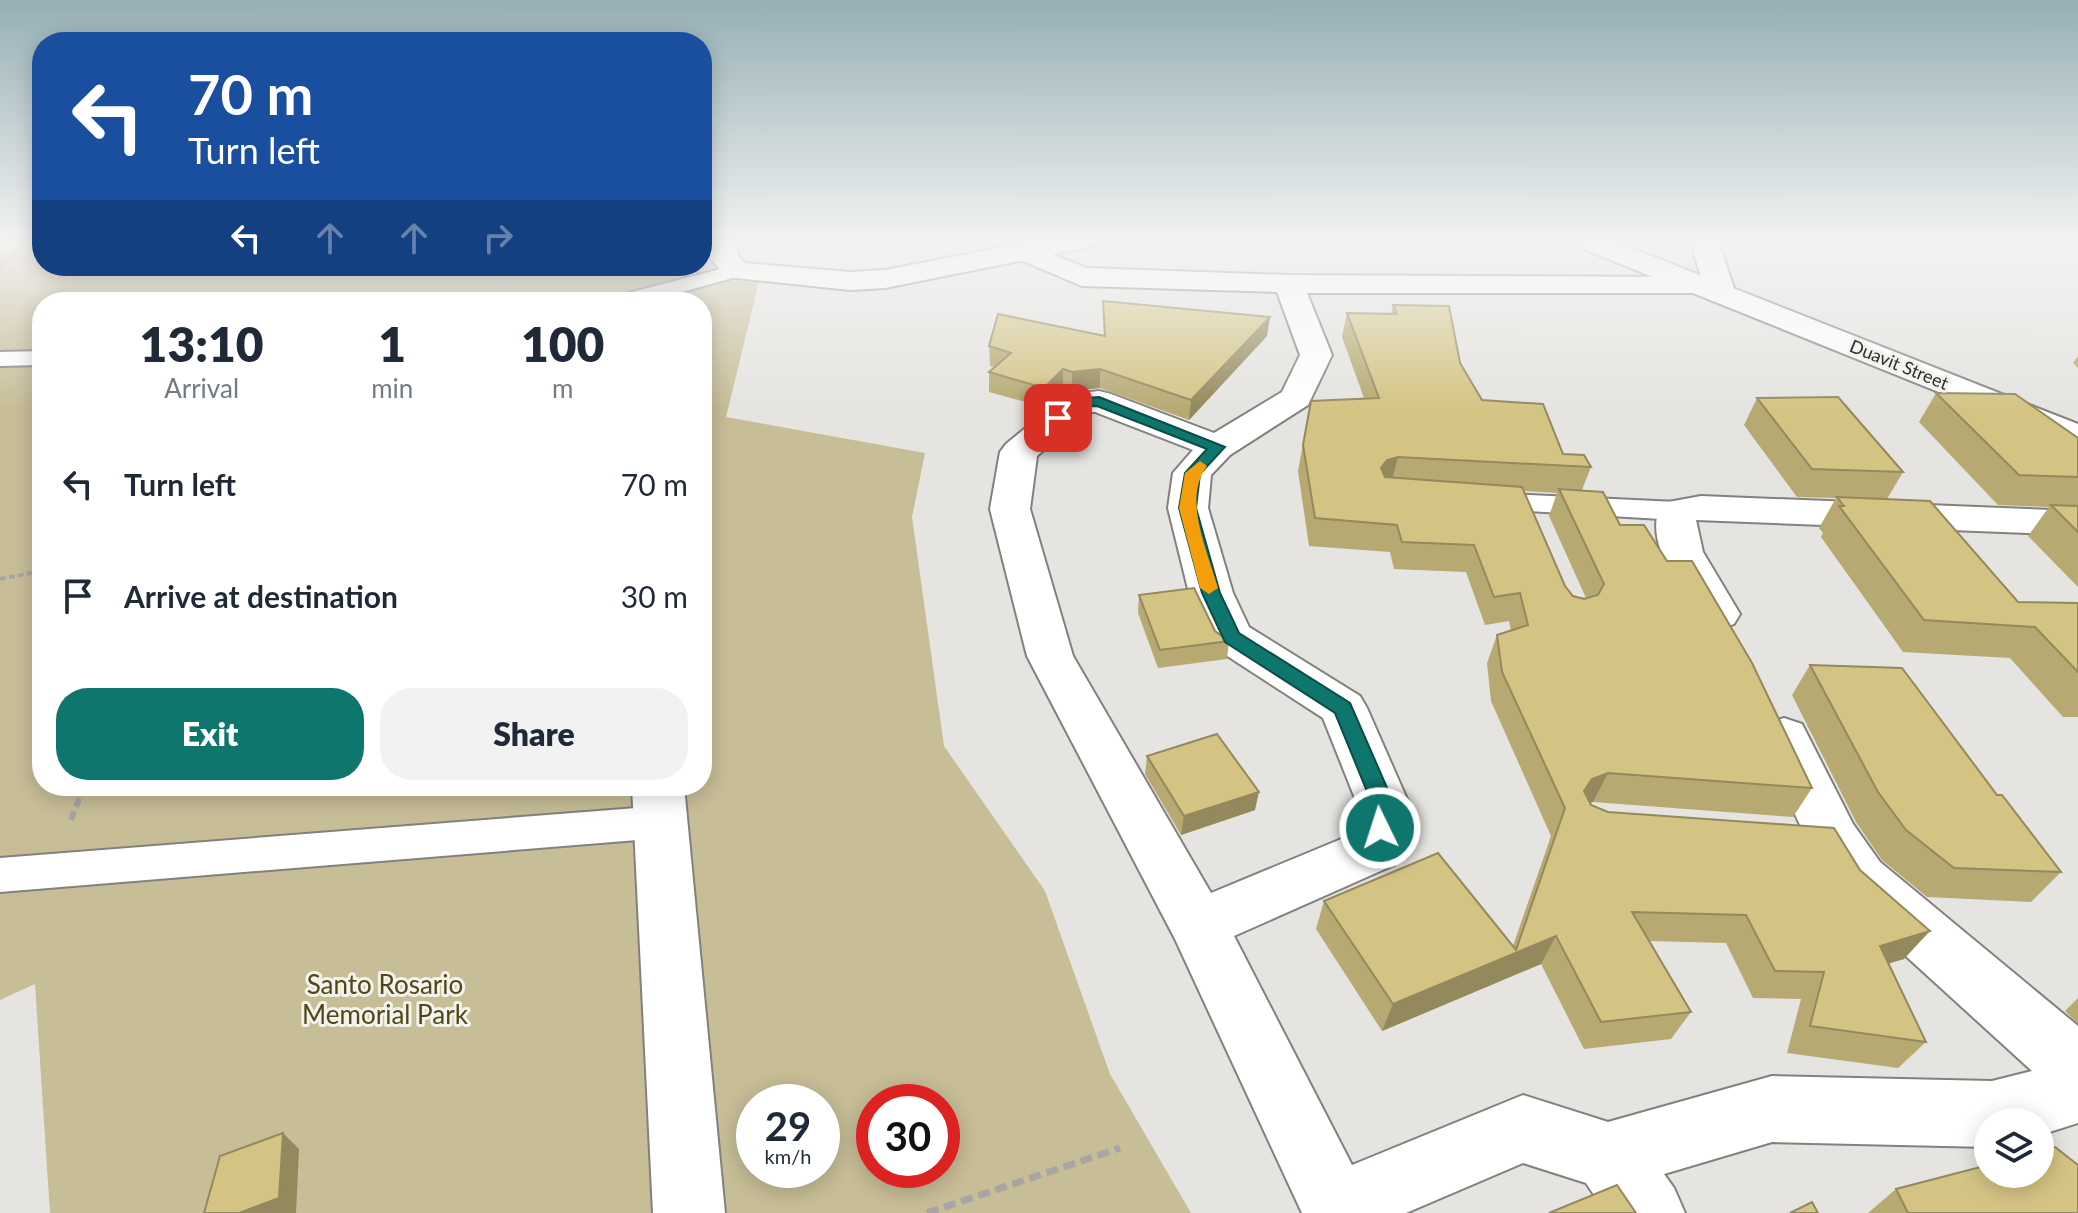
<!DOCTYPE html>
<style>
body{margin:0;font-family:Lato,sans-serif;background:#f2f2f3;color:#1f2937;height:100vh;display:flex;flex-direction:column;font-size:30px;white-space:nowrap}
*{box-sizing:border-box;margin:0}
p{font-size:26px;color:#747a83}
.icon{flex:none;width:44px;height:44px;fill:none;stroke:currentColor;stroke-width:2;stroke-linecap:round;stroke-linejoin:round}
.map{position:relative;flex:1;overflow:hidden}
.drawer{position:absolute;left:32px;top:292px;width:680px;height:504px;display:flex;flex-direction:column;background:#fff;border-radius:32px;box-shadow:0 4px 20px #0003}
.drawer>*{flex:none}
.hud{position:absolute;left:32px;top:32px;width:680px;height:244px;border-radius:32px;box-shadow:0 4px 20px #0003;background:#1a4fa0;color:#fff;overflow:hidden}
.controls{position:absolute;left:1974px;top:1108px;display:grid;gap:16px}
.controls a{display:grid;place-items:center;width:80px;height:80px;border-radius:50%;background:#fff;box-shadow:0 4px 20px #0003;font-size:40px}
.speed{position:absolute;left:736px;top:1084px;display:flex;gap:16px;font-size:40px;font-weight:700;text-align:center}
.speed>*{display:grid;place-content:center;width:104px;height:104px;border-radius:50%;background:#fff;box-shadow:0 4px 20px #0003;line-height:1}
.speed small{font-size:20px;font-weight:400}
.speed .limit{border:12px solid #d22;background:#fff;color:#111}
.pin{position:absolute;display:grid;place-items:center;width:68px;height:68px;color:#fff;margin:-34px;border-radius:16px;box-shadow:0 4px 12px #0006}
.me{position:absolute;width:88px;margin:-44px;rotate:356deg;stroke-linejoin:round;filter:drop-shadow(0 0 6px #0008)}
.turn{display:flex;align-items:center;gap:28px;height:168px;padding:0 24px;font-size:36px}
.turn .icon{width:104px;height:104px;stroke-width:2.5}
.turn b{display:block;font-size:56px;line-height:68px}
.lanes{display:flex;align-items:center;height:76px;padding:0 24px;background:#0003;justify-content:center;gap:40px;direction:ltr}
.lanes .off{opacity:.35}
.eta{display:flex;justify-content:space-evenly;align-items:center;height:136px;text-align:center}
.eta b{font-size:48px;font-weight:800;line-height:56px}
.button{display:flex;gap:16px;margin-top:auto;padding:16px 24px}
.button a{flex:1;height:92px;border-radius:32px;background:#0f766e;color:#fff;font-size:32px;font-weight:800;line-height:92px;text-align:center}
.button a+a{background:#f2f2f3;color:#1f2937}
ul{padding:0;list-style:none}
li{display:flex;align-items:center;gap:24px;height:112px;padding:0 24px}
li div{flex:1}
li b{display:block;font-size:30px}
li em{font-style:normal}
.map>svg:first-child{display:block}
.green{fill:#c7bd97;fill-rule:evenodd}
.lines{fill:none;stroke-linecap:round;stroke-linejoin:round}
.service-casing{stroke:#82817e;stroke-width:4}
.minor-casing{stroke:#82817e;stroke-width:4}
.tertiary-casing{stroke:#82817e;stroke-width:4}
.path-far2{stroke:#a7a6a4;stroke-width:4;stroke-dasharray:6 3;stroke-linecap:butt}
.path-far1{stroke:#a7a6a4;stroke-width:6;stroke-dasharray:9 5;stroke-linecap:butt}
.path{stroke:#a7a6a4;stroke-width:7;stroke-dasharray:12 6;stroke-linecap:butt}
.service{fill:#fff;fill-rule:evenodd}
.minor{fill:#fff;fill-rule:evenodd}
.tertiary{fill:#fff;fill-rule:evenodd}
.wall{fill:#b6a972;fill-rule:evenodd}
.shaded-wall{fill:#94895c}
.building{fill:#d4c484;stroke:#94895c;stroke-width:2}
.route{fill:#0f766e;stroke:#0a4d48;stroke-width:2}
.slow{fill:#f59e0b}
.labels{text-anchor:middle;stroke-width:6;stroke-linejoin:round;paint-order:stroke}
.far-street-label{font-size:18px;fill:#2d2d2c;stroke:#f2f2ee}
.near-park-label{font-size:26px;fill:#524614;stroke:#f2f2ee}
</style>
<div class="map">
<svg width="2078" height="1213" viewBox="0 0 2078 1213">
<rect width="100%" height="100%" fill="#e5e4e1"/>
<path class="green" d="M0 240H42V266H701V272L720 279 759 282 726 417 925 453 912 517 944 746 1045 891 1110 1074 1191 1213H50L35 984 0 1000ZM42 302H702V786H42ZM754 1102H822V1170H754ZM874 1102H942V1170H874Z"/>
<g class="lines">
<g class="service-casing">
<g id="service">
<path d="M736 265 743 267 747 271 743 275 646 302H610L613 297Z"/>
<path d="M42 351V365L0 366V352Z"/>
<path d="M1486 493 1677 502 1687 505 1691 511 1687 517 1677 520 1476 508 1472 502 1476 496Z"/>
<path d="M662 806 676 811 682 822 676 833 662 838 0 892V858Z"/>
</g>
</g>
<g class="minor-casing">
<g id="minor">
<path d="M1690 240H1718L1736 294 1732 300 1721 303 1710 300 1704 289 1693 293H1307L1332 355 1308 405 1230 455 1211 475 1208 508 1233 593 1249 627 1360 696 1367 708 1410 806 1402 849 1394 865 1234 936 1352 1165 1523 1095 1608 1122 1772 1076 1992 1081 2032 1071 1840 896 1814 855 1759 737 1766 724 1784 718 1802 724 1853 824 1880 862 2078 1026V1123L2040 1135V1122H1988V1147L1772 1142 1664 1174 1674 1188 1685 1213H1606L1586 1183 1523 1163 1406 1213H1302L1175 939 1027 656 990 509 1000 452 1006 444 1066 395 1099 391 1111 394 1214 433 1282 392 1300 355 1277 292 1082 286 1016 258 1012 252 1016 246 1026 244 1087 268 1289 275 1701 277ZM1087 412H1095L1193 450 1173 473 1168 508 1189 593 1215 648 1323 718 1358 806 1351 835 1211 893 1073 656 1030 509 1037 456Z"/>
<path d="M1701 496 2078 511V535L1696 520 1703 552 1740 614 1734 624 1718 629 1702 624C1684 595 1639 537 1663 503Z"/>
<path d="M632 786H684L725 1213H653Z"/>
</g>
</g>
<g class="tertiary-casing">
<g id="tertiary">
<path d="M706 240H734L739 257 745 263 850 272 885 270 1040 240H1098L1094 246 1084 248 885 288 850 290 726 277 711 259Z"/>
<path d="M1572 240H1611L2078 424V448L1576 246Z"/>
</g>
</g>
<g class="path-far2">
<path d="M0 267 28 240"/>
<path d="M0 579 42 571"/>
</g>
<path class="path-far1" d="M71 820 84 786"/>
<path class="path" d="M927 1213 1120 1148"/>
<use href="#service" class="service"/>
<use href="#minor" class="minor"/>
<use href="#tertiary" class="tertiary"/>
</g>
<g class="wall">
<path d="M1103 301 1267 336 1189 420 1100 388 1072 391 1063 389 1044 407 989 392V372L995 367 990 366 989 346 1104 335Z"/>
<path d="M1393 305 1460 363 1482 400 1563 454 1591 467 1582 490 1620 525 1812 788 1793 817 1593 802 1590 803 1591 805 1904 959 1889 963 1926 1042 1898 1068 1787 1053 1801 999 1753 998 1726 943 1649 941 1691 1012 1671 1039 1584 1049 1541 964 1382 1031 1316 929 1324 901 1513 946 1551 836 1491 701 1487 663 1497 635 1511 631 1509 621 1485 625 1466 572 1394 569 1390 552 1309 546 1298 471 1311 401 1364 398 1342 337 1347 313 1391 314ZM1524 491 1557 493 1549 516 1586 598 1573 596 1565 586Z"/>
<path d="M2078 356V368L2073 363Z"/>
<path d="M1936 393 2078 438V587L2028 536 2049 507 1998 505 1919 422Z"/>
<path d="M1757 398 1903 472 1887 499 2018 602 2078 603V717H2063L2010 658 1903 652 1821 537 1823 533 1819 528 1836 498 1797 497 1744 425Z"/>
<path d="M1139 595 1215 631 1229 641 1227 659 1158 668 1138 613Z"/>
<path d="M1810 665 1997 795 2061 872 2031 902 1927 897 1882 860 1856 822 1792 695Z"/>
<path d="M1147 756 1255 810 1181 835 1145 774Z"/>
<path d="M2078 998V1024L2065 1011Z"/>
<path d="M1896 1189 2078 1213H1868Z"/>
</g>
<g class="shaded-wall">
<path d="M1270 317 1267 336 1189 420 1191 400Z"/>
<path d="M1063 369V389L1044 407V388Z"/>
<path d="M1100 369V388L1072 391V372Z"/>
<path d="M1398 457 1391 484 1380 487 1381 468 1387 460Z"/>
<path d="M1608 773 1593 802 1578 807 1584 791 1592 779Z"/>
<path d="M1259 792 1255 810 1181 835 1184 816Z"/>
<path d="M1930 931 1904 959 1856 973 1880 946Z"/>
<path d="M1556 936 1541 964 1382 1031 1393 1004Z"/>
<path d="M283 1133 299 1149 296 1213H239Z"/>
</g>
<g class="building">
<path d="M1103 301 1270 317 1191 400 1100 369 1072 372 1063 369 1044 388 989 372 1011 353 989 346 998 314 1105 336Z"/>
<path d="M1393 305 1449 306 1460 363 1482 400 1543 404 1563 454 1584 455 1591 467 1398 457 1387 460 1381 468 1385 477 1522 487 1565 586 1573 596 1584 599 1598 595 1604 584 1559 489 1603 492 1620 525H1644L1667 561H1692L1752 663 1812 788 1608 773 1592 779 1584 791 1591 805 1608 812 1834 828 1860 870 1930 931 1880 946 1926 1042 1810 1026 1824 972 1775 971 1746 915 1632 912 1691 1012 1601 1022 1556 936 1393 1004 1324 901 1438 853 1516 950 1565 808 1502 672 1497 635 1528 625 1520 593 1494 597 1474 545 1402 542 1397 525 1315 518 1303 445 1311 401 1379 398 1347 313 1397 314Z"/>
<path d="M1936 393 2015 394 2078 438V477L2019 475Z"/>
<path d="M1838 397 1903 472 1812 469 1757 398Z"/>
<path d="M1837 497 1930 501 2018 602 2078 603V672L2035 627 1924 620 1839 506H1844Z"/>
<path d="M2051 505 2078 506V532Z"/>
<path d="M1194 588 1215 631 1229 641 1160 650 1139 595Z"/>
<path d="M1810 665 1902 668 1997 795H2002L2061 872 1954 868 1906 830 1878 792Z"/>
<path d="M1217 734 1259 792 1184 816 1147 756Z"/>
<path d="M283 1133 279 1198 239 1213H204L220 1156Z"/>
<path d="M2055 1147 2078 1165V1213H1908L1896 1189 1988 1165V1174H2040V1151Z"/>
<path d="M1617 1185 1636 1213H1549Z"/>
<path d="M1812 1202 1818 1213H1790Z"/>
</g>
<linearGradient id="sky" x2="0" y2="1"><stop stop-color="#95afb5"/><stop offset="0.59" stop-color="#f3f3f2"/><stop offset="1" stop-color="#f3f3f2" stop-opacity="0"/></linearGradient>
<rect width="2078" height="410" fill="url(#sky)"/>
<path class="route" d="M1099 397 1225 447 1200 474 1196 508 1220 593 1239 633 1350 703 1395 806 1387 834 1380 837 1372 834 1368 828 1373 806 1335 713 1225 642 1202 593 1179 508 1185 473 1207 449 1097 406C1076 406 1076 417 1058 423L1051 418 1073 399Z"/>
<path class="slow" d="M1200 461 1207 466C1182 499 1208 552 1218 588L1209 594 1200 588 1179 508 1185 473Z"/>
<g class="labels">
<g class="far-street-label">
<text transform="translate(1899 365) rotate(22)" y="6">Duavit Street</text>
</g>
<g class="near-park-label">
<text x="385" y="994">Santo Rosario<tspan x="385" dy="30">Memorial Park</tspan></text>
</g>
</g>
</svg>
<div class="controls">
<a><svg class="icon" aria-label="layers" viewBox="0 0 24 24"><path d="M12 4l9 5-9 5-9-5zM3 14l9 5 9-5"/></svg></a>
</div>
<div class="speed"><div>29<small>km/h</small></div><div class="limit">30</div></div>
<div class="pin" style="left:1058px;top:418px;background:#d93025"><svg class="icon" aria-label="arrive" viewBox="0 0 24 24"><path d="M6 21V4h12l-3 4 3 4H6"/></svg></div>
<svg class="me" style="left:1380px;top:828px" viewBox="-20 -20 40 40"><circle r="17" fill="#0f766e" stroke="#fff" stroke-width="3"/><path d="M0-11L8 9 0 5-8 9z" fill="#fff"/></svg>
<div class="hud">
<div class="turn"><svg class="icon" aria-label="left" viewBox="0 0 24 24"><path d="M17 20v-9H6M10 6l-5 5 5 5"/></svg><div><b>70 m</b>Turn left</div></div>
<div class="lanes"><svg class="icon" aria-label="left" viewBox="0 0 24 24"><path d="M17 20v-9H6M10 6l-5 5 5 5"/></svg><svg class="icon off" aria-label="ahead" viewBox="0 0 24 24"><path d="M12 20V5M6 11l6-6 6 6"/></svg><svg class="icon off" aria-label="ahead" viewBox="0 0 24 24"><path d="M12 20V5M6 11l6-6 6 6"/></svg><svg class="icon off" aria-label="right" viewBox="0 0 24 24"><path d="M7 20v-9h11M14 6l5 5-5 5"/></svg></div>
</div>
<section class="drawer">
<div class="eta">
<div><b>13:10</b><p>Arrival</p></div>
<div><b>1</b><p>min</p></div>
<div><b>100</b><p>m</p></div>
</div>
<ul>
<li><svg class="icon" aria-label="left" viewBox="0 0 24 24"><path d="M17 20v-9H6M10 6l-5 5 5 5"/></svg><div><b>Turn left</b></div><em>70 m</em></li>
<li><svg class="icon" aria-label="arrive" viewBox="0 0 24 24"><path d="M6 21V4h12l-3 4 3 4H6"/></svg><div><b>Arrive at destination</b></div><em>30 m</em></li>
</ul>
<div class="button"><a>Exit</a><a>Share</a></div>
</section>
</div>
